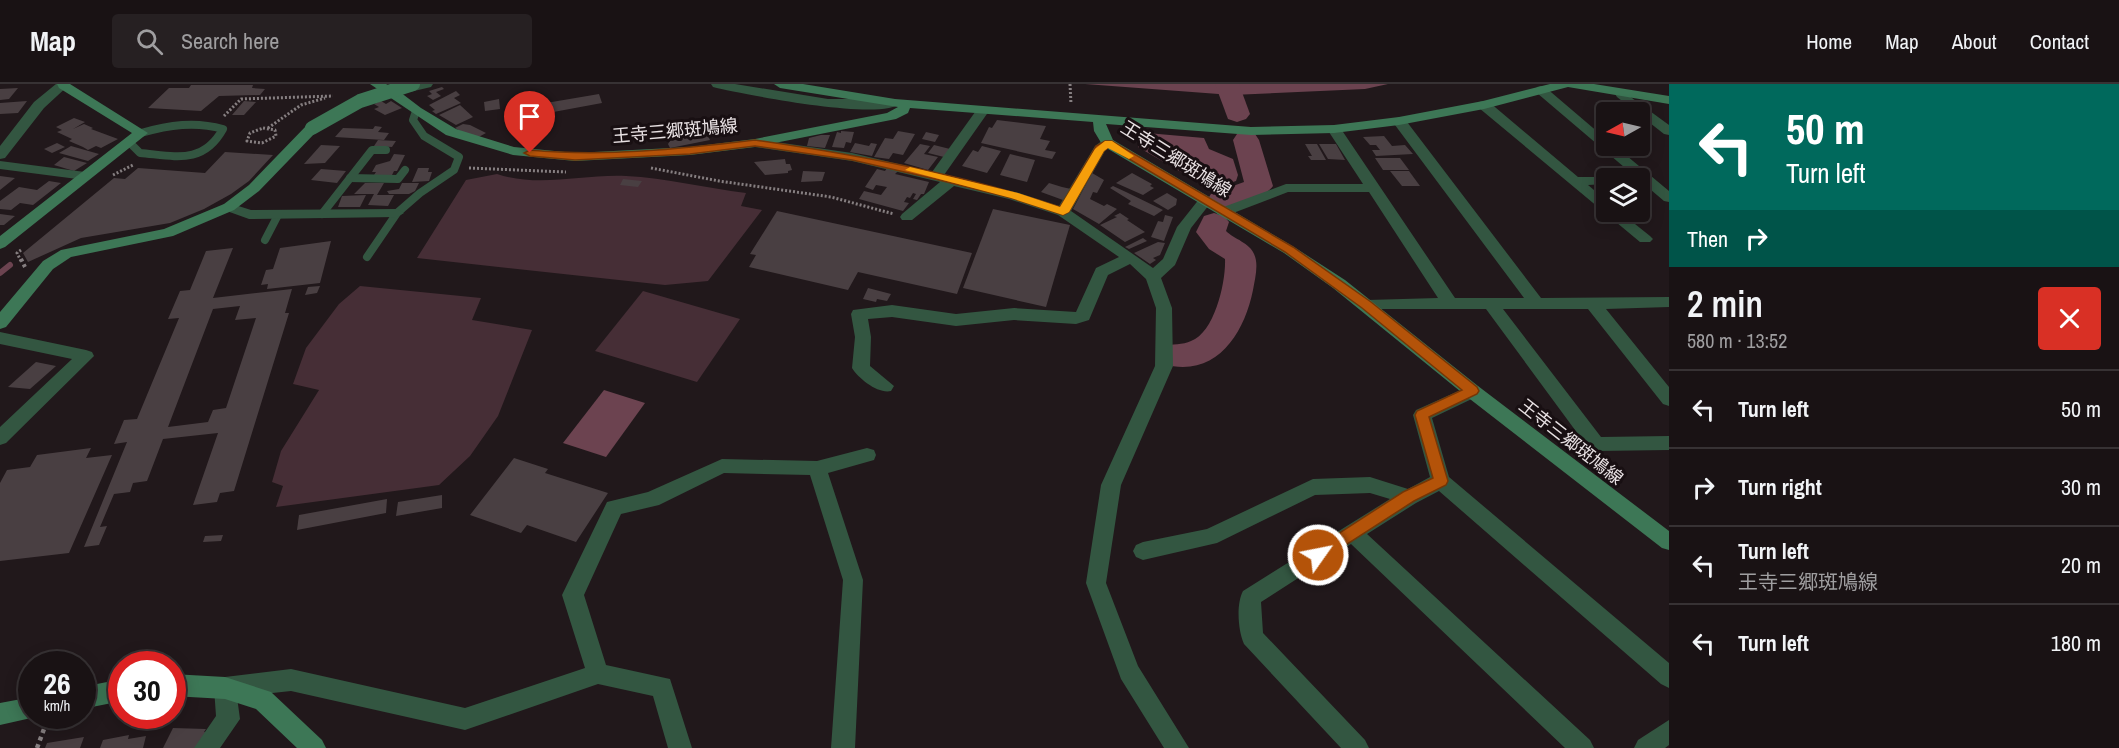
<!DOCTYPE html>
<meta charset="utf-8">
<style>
body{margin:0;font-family:"Archivo Narrow","Noto Sans JP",sans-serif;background:#262022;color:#f1f3f6;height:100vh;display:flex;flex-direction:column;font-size:22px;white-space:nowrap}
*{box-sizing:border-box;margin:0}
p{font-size:20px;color:#9f9ea0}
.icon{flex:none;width:33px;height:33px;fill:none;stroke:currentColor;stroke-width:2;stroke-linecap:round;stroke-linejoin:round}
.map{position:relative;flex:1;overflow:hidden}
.details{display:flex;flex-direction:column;background:#191214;width:450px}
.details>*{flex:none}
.banner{background:#00695c;color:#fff;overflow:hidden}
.needle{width:39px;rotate:262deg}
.buttons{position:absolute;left:1596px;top:18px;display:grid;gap:12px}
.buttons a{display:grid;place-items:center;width:54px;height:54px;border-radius:6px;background:#191214;box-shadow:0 3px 15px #0003,0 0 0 2px #373234;font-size:30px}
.speed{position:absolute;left:18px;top:567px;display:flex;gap:12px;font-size:30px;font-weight:700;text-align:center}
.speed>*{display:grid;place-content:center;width:78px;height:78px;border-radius:50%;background:#191214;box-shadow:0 3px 15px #0003,0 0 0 2px #373234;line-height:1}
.speed small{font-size:15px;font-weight:400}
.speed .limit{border:9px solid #d22;background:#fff;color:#111}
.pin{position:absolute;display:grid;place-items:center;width:51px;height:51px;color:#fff;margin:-62px -26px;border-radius:50% 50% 50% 0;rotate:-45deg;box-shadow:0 0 6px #0007}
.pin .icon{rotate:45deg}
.me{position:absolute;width:66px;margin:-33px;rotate:57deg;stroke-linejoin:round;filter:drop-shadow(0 0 4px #0008)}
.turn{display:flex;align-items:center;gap:21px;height:126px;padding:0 18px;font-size:27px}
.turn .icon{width:78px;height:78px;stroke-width:2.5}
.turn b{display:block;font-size:42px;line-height:51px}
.then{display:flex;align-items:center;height:57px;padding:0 18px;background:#0003;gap:12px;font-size:22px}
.round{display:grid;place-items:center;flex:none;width:63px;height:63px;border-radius:6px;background:#262022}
.summary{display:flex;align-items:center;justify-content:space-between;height:102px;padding:0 18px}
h1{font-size:36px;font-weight:600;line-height:45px}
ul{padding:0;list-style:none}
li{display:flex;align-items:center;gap:18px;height:78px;padding:0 18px;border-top:2px solid #373234}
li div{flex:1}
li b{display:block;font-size:22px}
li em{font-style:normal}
header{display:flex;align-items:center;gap:36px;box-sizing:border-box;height:84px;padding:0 30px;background:#191214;border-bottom:2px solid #373234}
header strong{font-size:28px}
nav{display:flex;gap:33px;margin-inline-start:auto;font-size:21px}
.search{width:420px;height:54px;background:#262022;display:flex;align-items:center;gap:15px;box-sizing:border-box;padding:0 21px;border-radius:6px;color:#9f9ea0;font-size:22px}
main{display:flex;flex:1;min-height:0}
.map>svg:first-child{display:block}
.green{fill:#462e36}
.water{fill:#6c4350}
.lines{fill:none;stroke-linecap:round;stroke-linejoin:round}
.stream{stroke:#6c4350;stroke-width:6}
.river{fill:#6c4350;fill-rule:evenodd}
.building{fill:#493f42;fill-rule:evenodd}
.path-far2{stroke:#867f81;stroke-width:3;stroke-dasharray:2 2;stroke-linecap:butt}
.path-far1{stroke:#867f81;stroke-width:4;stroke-dasharray:3 3;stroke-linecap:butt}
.path{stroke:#867f81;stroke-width:4.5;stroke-dasharray:4 4;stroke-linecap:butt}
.lane{stroke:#335641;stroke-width:8}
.street{fill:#335641;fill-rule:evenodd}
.secondary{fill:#3d7756;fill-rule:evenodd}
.secondary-bridge{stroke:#3d7756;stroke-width:14}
.route{fill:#b45309;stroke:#753606;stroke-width:1.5}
.slow{fill:#f59e0b}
.labels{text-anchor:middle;stroke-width:6;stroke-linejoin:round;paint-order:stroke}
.street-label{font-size:18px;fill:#e8e1e3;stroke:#180f12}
</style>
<header>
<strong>Map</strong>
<div class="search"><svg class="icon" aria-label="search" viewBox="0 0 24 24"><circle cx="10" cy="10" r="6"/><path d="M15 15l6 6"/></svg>Search here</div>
<nav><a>Home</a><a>Map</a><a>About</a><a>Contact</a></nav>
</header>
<main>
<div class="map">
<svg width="1669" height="664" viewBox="0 0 1669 664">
<rect width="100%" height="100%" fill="#21181b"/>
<g class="green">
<path d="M497 90C540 104 582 90 626 92 666 94 706 104 746 109L741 122 762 126 708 197 665 201 417 174 466 96Z"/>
<path d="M360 202 481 214 472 236 532 246 498 332 470 372 439 401 276 423 283 402 272 398 281 367 319 306 293 300 306 264 339 220Z"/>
<path d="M643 207 740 235 697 298 595 267Z"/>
</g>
<g class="water">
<path d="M1085 0H1388L1365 5 1232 11Z"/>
<path d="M1147 49 1204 54 1209 65 1233 75 1238 91 1236 97 1214 104 1205 102 1138 63Z"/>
<path d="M604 306 645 319 606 373 563 359Z"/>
</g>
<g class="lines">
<path class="stream" d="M0 189 10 181"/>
<g class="river">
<path d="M1215 0H1239L1250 30 1246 35 1237 38 1228 35Z"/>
<path d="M1246 48 1255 50 1259 56 1273 102C1264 115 1226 126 1211 122L1207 116 1211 110 1244 98 1233 56 1237 50Z"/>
<path d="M1214 129 1224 132 1229 138 1226 147C1234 155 1250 159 1254 170 1259 180 1255 195 1253 206 1244 251 1215 295 1163 280L1158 271 1163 262C1172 260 1183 261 1191 257 1215 248 1226 197 1225 175L1209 165 1196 148 1204 132Z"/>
</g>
</g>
<g class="building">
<path d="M191 1H253L252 4 265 5 260 11 219 12 201 27 148 24 169 4H189Z"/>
<path d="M442 3 444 5 436 8 441 12 433 16 427 12 432 10 429 7Z"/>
<path d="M18 4 9 15 0 16V5Z"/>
<path d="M456 7 460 11 454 14 461 19 436 30 432 27 435 26 429 21Z"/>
<path d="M599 10 602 19 548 29 546 19Z"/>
<path d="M499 15 500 25 485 27 484 18Z"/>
<path d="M27 17 18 29 0 30V19Z"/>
<path d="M244 17 256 18 244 31H232Z"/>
<path d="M381 17 386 20 391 17 402 24 385 31 374 25 379 23 374 20Z"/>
<path d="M460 21 473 33 456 41 439 31Z"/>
<path d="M74 34 85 38 73 45 84 40 93 44 91 45 118 55 101 64 96 62 88 66 83 63 69 57 72 55 57 48 62 46 56 43Z"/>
<path d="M997 36 1046 42 1040 55 1050 57 1045 66 1056 68 1052 75 981 59 989 43 992 44Z"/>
<path d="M714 39 719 50 708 52 710 56 670 64 668 60 672 54 671 52 681 50 679 47Z"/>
<path d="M463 40 470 41 486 49 475 55 455 44Z"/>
<path d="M375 42 382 43 378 48 389 49 384 56 335 53 343 44 373 45Z"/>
<path d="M841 47 854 48 851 59 846 58 844 64 832 63 837 48 841 49Z"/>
<path d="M898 47 915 50 903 71 893 69 889 75 874 73 885 54 893 55Z"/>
<path d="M926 48 939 51 935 58 922 55Z"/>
<path d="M821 51H830L825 64 807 62 809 54Z"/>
<path d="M1384 52 1392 62 1405 61 1413 70 1376 72 1372 66H1380L1376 61H1370L1363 53Z"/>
<path d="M378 56 396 57 392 63 374 62Z"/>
<path d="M57 59 65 63 52 69 44 65Z"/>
<path d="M855 59 869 62 871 59 877 60 872 72 850 68Z"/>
<path d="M920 60 930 62 924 70 938 73 928 86 904 79Z"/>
<path d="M1305 60H1317L1326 76H1311L1308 72H1312Z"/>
<path d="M1319 60H1336L1345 76 1328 75Z"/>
<path d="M321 61 340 62 325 79 304 80Z"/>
<path d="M934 61 950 65 944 73 928 69Z"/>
<path d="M71 62 99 70 88 77 59 69Z"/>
<path d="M982 62 1001 67 987 89 962 82 973 66 978 68Z"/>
<path d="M225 68 273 71 249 97 231 110 204 125 170 139 81 154 28 178 23 169 114 94 125 95 138 84 205 89Z"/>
<path d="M394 70 405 71 397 87H394L392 91H374L376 88H372L376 81 390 77Z"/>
<path d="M1010 70 1035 76 1027 98 1000 91Z"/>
<path d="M64 73 87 79 74 87 54 81Z"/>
<path d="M1375 74H1400L1409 86H1383Z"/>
<path d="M785 75 786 80H790L792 86 788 87V89L765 91 754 78Z"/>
<path d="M418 84H429L428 88H432L429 97 412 98Z"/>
<path d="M887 84 898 87 895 90 929 98 924 110H921L917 116 913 115 916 110 913 109 910 114 907 113 904 118 909 119 903 127 859 115 864 107 881 111 887 103 876 101 873 106 865 103 877 85 885 87Z"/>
<path d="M321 85 346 87 337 99 311 96Z"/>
<path d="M803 87 825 88 822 97 801 98Z"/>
<path d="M1390 87H1409L1420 102H1402Z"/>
<path d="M1092 89 1104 96 1097 109 1093 108 1090 115 1104 122 1107 120 1117 125 1099 140 1073 125Z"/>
<path d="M1132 89 1152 100 1150 102 1154 104 1143 111 1116 99Z"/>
<path d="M0 92 15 94 0 106Z"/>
<path d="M623 95 642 97 638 103 620 101Z"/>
<path d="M49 97 61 99 33 121 20 119 11 126 0 125V117L19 103 37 106Z"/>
<path d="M365 99H384L377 111H394L388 122 368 121 374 110H354Z"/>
<path d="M402 99H419L415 107 409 110H389L387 107 399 105Z"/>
<path d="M1049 99 1062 103 1071 105 1063 116 1041 108Z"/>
<path d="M1113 102 1126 108 1163 126 1154 132 1128 120 1131 117 1110 104Z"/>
<path d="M1167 109 1177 115 1176 121 1168 126 1153 117Z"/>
<path d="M366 111 360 123H338L342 112Z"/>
<path d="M993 125 1070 141 1046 223 963 204Z"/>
<path d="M777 127 972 169 957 210 858 188 848 206 749 183 756 171 750 170Z"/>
<path d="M1120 129 1129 135 1127 136 1145 148 1125 158 1100 141 1117 133 1114 132Z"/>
<path d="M0 130 15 132 4 141H0Z"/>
<path d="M1165 131 1173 133 1164 157 1151 153 1158 137 1163 138Z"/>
<path d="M1143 154 1147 157 1129 165 1125 163Z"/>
<path d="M331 157 320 199 267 205 268 200 261 201 266 186 273 185 280 164Z"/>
<path d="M1158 158 1165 159 1160 171 1153 174 1156 176 1150 180 1134 169Z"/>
<path d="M233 164 213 214 292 205 285 229H289L234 407 220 409 217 418 193 421 218 349 163 355 147 397 133 399 130 408 114 410 100 443 107 442 99 461 84 463 127 358 114 360 124 336 137 335 179 234 168 235 180 207 190 206 206 167ZM240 222 235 236 256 234 226 324 213 326 208 338 168 343 213 225Z"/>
<path d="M320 202 317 209 305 211 308 203Z"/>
<path d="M868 204 891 210 887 217 877 215 876 218 863 215Z"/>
<path d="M36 278 56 282 30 305 8 303Z"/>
<path d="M91 364 86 374 112 371 69 469 0 477V399L7 386 30 383 37 371Z"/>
<path d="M514 374 548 385 545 389 608 409 576 458 527 441 521 449 470 431Z"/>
<path d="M442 411V424L396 432 398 418Z"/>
<path d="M387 415 386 429 297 446 299 431Z"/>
<path d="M223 451 221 457 203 458 205 452Z"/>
<path d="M173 644 206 645 204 648 210 649 202 664H163Z"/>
<path d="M129 651 128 655 146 652 143 664H100L103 656Z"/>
<path d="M84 653 80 664H45L47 659Z"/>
</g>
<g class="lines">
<g class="path-far2">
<path d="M1070 0 1071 20"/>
<path d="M224 32 241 15 333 12"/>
<path d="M263 44 275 46 276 52 262 59 247 57 250 49Z"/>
<path d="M268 44 301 21 325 14"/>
<path d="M469 84 566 88"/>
<path d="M651 84 719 97 831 113 894 130"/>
<path d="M113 91 133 81"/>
<path d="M21 166 17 169 21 177"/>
</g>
<path class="path-far1" d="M21 175 25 183"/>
<path class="path" d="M37 664 44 645"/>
<g class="lane">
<path d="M130 59 140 69C175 72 203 81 223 45 195 37 169 41 141 49"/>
<path d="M350 94 398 95 405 86"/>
<path d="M322 130 372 66H386"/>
<path d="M265 156 278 131"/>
<path d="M367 173 397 129 420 109 454 86 459 73 424 52 413 36 416 27"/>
</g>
<g class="street">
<path d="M56 0H70L44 24 5 74 0 75V62L34 18Z"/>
<path d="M411 0H433L431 3 397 11 391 7 393 4Z"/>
<path d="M711 0H735L828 15H895L901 19C882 38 742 10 713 3Z"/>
<path d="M1541 2 1545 3 1606 55V62H1615L1669 107V118L1664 117 1537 9 1535 6 1537 3Z"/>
<path d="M1621 6 1669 41V51L1664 50 1617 13 1615 10Z"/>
<path d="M1484 17 1489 18 1578 93H1611L1606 94V100L1588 101 1606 116V128H1620L1650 152 1653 155 1650 158H1640L1479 24 1478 21 1479 18Z"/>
<path d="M983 23 989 27 944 91 1019 109 1059 122 1095 62 1103 56H1113L1115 59 1105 67 1071 127 1153 184 1163 175 1177 143 1200 114 1205 113 1212 117 1191 144 1175 181 1161 194 1172 224 1173 282 1121 401 1106 499 1138 582 1189 664H1164L1121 595 1086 499 1101 401 1155 282 1156 224 1146 195 1130 180 1108 191 1089 236 1076 240 1014 236 956 242 892 233 868 235 871 253 870 282 894 302 891 307C878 310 859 295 852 284L855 253 851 230 853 226 892 221 956 230 1014 224 1076 228 1096 184 1119 173 1058 131 1009 115 954 102 912 136H902L900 133 902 130 940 98 852 77 755 63 748 59 755 55 852 69 932 88 978 24Z"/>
<path d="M1399 33 1404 34 1541 214 1669 213V223L1606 225 1669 303V322L1663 320 1588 225H1503L1601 353 1669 352V366L1596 367 1589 365 1486 225H1361L1359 221 1361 217 1367 216 1438 214 1369 108H1288L1228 131H1218L1216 128 1218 125 1286 100H1363L1327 45 1329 42H1339L1455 214H1524L1392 37Z"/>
<path d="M0 77 85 88 92 92 85 96 0 85Z"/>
<path d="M229 119 251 126 397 125 404 129 397 133 249 135 224 126 222 123 224 120Z"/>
<path d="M0 248 86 266 92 268 94 272 6 359 0 361V343L72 275 0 260Z"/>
<path d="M1472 301 1478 302 1481 307 1478 312 1432 334 1449 393 1669 579V604L1661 600 1439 407 1416 419 1367 450 1590 656 1594 664H1565L1351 460 1261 518 1263 549 1365 656 1369 664H1341L1244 560C1238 547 1236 520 1243 507L1390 415 1370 409 1315 411 1217 459 1143 476 1136 473 1133 467 1136 461 1143 458 1207 445 1313 395 1370 393 1408 405 1430 393 1413 331 1416 326Z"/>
<path d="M867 364 874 366 876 371 874 376 828 389 863 496 855 664H831L843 496 810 391 724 389 659 421 621 430 584 511 606 581 670 595 692 664H668L653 612 598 600 465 646 291 607 237 613 240 635 220 664H194L216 632 214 604 217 596 225 593 291 585 465 624 585 584 562 511 607 418 648 408 722 375 817 377Z"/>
<path d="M1669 636V661L1665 664H1634L1638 656Z"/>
</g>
<g class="secondary">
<path d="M57 0H70L148 49 5 163 0 165V152L132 49 59 4Z"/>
<path d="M370 0H386L396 5 421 24 456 45 514 63 575 69 690 63 755 55 887 29 898 23 780 4 774 0H803L895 15 1251 43 1334 41 1399 33 1483 17 1550 0H1594L1669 12V20L1568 3 1484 25 1399 41 1334 49 1251 51 1106 40 1113 56 1294 163 1345 196 1478 302 1669 447V466L1662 464 1466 312 1333 204 1284 169 1103 62 1094 47 1093 38 910 24 908 29 896 35 755 63 690 71 575 77 513 71 446 51Z"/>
<path d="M312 40 319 44 317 47 259 107 234 126 173 152 71 173 53 185 6 243 0 245V228L43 177 61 166 164 145 224 120 249 101 307 41Z"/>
<path d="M172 590 225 593 271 608 322 656 326 664H297L256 625 225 615 172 612Z"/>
<path d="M122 595V617L82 625V603Z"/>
<path d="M32 613V632H40L0 641V619Z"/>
</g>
<path class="secondary-bridge" d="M312 44 360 17 413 0"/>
</g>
<path class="route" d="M755 56C859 71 961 90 1060 123L1096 62 1105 57H1112L1293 163 1371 218 1477 303 1479 307 1477 310 1429 333 1448 397 1446 401 1414 417 1324 475 1318 477 1313 475 1310 471 1313 466 1403 408 1433 394 1415 331 1417 327 1462 306 1362 224 1285 168 1109 63 1104 67 1069 128 1063 131 1011 114 935 95 852 76 755 62 690 70 613 74 575 76 530 72 524 69 530 66C605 73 680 65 755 56Z"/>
<path class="slow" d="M1105 57H1112L1134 72 1129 75 1108 64 1104 67 1069 128 1063 131 1011 114 905 86 910 83 1018 109 1060 123 1095 65Z"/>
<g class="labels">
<g class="street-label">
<text transform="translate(675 47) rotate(-5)" y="6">王寺三郷斑鳩線</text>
<text transform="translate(1176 75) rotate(32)" y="6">王寺三郷斑鳩線</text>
<text transform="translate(1571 358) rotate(38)" y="6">王寺三郷斑鳩線</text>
</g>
</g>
</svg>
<div class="buttons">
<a><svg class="needle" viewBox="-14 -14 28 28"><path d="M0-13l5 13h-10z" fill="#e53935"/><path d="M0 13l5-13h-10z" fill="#9f9ea0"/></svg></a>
<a><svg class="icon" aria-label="layers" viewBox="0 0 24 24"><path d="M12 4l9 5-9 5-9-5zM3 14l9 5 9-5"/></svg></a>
</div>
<div class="speed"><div>26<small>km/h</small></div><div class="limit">30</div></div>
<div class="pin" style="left:530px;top:69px;background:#d93025"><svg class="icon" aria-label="arrive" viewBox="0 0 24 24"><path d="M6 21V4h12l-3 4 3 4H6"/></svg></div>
<svg class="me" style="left:1318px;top:471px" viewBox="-20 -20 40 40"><circle r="17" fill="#b45309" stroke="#fff" stroke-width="3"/><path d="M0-11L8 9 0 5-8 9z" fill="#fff"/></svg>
</div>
<section class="details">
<div class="banner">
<div class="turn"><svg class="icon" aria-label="left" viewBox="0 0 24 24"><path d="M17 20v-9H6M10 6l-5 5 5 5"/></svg><div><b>50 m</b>Turn left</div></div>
<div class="then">Then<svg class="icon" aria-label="right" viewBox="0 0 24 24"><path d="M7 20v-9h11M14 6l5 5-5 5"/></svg></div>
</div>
<div class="summary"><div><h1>2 min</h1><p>580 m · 13:52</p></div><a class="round" style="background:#d93025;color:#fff"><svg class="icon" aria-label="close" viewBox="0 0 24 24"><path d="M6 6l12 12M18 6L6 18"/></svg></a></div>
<ul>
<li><svg class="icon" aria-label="left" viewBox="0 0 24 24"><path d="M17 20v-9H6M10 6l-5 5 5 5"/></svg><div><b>Turn left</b></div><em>50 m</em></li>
<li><svg class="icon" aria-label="right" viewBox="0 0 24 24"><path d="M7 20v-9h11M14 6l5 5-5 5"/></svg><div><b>Turn right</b></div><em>30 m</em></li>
<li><svg class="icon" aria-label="left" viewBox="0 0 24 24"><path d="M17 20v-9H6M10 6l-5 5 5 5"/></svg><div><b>Turn left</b><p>王寺三郷斑鳩線</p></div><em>20 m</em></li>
<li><svg class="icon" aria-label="left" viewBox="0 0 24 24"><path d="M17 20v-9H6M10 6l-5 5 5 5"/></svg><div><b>Turn left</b></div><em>180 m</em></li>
</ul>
</section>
</main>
